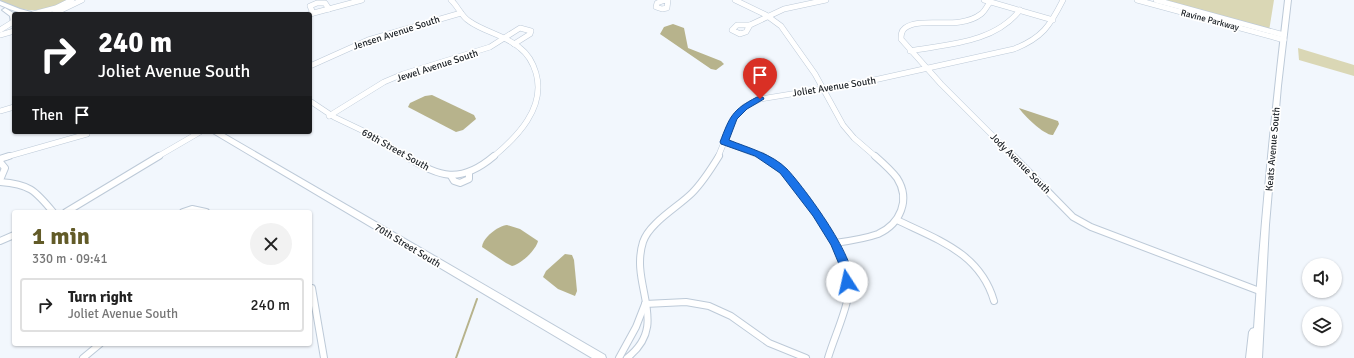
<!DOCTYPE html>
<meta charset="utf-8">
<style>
body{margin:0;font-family:Signika,sans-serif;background:#f2f2f2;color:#222;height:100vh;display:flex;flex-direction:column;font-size:15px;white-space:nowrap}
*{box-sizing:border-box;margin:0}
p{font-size:13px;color:#767676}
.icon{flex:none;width:22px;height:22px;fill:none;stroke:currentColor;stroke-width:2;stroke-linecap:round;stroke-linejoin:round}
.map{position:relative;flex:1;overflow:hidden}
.side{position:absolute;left:12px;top:210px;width:300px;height:136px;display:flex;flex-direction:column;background:#fff;border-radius:4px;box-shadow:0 1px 3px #0004}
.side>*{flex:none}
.banner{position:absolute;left:12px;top:12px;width:300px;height:122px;border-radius:4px;box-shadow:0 1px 3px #0004;background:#202124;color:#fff;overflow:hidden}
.tools{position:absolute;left:1302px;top:258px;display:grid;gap:8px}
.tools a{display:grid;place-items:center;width:40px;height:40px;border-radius:50%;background:#fff;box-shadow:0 1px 3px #0004;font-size:20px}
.pin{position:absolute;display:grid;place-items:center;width:34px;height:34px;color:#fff;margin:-41px -17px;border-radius:50% 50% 50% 0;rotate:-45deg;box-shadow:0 0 4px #0007}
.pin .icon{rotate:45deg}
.me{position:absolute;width:44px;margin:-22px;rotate:350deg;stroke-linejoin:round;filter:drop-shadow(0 0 3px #0008)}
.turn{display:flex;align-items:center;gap:14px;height:84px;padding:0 20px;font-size:18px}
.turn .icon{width:52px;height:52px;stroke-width:2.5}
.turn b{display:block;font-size:28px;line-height:34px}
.then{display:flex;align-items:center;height:38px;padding:0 20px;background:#0003;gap:8px;font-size:15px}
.round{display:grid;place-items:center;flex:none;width:42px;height:42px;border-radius:21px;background:#f2f2f2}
.summary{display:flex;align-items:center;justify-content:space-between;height:68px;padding:0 20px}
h1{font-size:24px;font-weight:700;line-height:30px;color:#625b28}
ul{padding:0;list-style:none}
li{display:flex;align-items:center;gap:12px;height:54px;margin:0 8px 6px;padding:0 12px;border:2px solid #e0e0e0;border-radius:4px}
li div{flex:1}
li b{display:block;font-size:15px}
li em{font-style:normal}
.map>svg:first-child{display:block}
.green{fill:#dad7b5}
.water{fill:#b7b38c}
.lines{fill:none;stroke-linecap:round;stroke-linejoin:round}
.stream{stroke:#b7b38c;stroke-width:2}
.minor-far1-casing{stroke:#bdcad8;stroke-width:6}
.minor-casing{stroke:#bdcad8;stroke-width:8}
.major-casing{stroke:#bdcad8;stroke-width:2}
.minor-far1{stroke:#fff;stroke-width:5}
.minor{stroke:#fff;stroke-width:6}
.major{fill:#fff;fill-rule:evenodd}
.route{fill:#1a73e8;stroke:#114b97}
.labels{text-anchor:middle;stroke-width:3.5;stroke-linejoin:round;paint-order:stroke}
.far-street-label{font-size:9px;fill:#1b2025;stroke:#fff}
.street-label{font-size:10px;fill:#1b2025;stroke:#fff}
</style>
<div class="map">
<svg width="1354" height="358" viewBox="0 0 1354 358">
<rect width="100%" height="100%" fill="#f2f7fd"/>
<g class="green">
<path d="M0 0H68C45 12 23 15 0 0Z"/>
<path d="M1164 0H1274L1269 31Z"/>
<path d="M1298 48 1354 65V76L1299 60Z"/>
</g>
<g class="water">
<path d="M673 24 684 28 688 48 721 61 724 64 716 70 711 69 660 34 664 27Z"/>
<path d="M432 95 474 115 476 119 463 130 456 132 408 107 410 103 425 96Z"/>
<path d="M1019 108 1058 121 1059 124 1053 135C1045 136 1023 115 1019 108Z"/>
<path d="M507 225 520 229 538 241C536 250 521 264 512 266L506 263 482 247C483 237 498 226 507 225Z"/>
<path d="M565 254 572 255 574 260 577 291 575 296 558 289 543 277 546 271Z"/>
</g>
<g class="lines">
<path class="stream" d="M456 358 477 299"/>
<g class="minor-far1-casing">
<g id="minor-far1">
<path d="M451 0C458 6 461 16 469 21 484 32 505 35 520 48 528 54 533 63 536 73 546 108 517 137 493 157"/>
<path d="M665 0 657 3 656 7 662 9 667 8 668 0"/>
<path d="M735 0 766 15 781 26 815 74 843 125 854 138 876 157"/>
<path d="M984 0 1053 20"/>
<path d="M1137 0 1284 40"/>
<path d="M1156 0 1284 35"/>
<path d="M990 2C987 6 985 11 981 14 959 31 921 16 905 28 901 31 901 35 901 39L941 84 1014 157"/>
<path d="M313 13 310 6 317 3H325L329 9"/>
<path d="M33 14 56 8 72 0"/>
<path d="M53 14 82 0"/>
<path d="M310 14 362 0"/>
<path d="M737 25H750L746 32 740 34 732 30Z"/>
<path d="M750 25 784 9 826 0"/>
<path d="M0 30 13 22"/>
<path d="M0 35 14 31"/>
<path d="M910 51C948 44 994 43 1020 10"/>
<path d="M310 66 368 40 461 13"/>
<path d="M310 101 334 117 376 137 407 157"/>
<path d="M0 111 14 107"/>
<path d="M329 116 384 82 403 74 490 47 520 28 531 31 530 34 514 44"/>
<path d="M724 142 763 157"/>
<path d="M6 157 87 134"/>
<path d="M157 157 200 132"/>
<path d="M718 157 734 118 744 107 760 99 865 82 1014 49C1042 38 1050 26 1063 0"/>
</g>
</g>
<g class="minor-casing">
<g id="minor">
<path d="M406 156C439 178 461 184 494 156"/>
<path d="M762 156C769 161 778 166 784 172 808 199 855 260 848 297 844 317 834 338 828 358"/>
<path d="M1013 156 1073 217 1091 227 1262 292"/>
<path d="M0 159 9 156"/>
<path d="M0 162 5 168 0 180"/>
<path d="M451 176 454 181 460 183 469 179V172"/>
<path d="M0 182C29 184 35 190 53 212"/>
<path d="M66 212 159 156"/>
<path d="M183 212 192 209 206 212"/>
<path d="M897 220C938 240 980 253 994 301"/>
<path d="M0 241 14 235"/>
<path d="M835 243C849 241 864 239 878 234 900 224 911 200 897 178 891 170 883 163 875 156"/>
<path d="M312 288 324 358"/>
<path d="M645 304 686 302 709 306 731 316 769 343 806 358"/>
<path d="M83 358 100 344"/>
<path d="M619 358 636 327 645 304"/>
<path d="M627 358C671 324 629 286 643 242 649 223 678 207 692 193 703 182 711 169 719 156"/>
</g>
</g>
<g class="major-casing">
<g id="major">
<path d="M1285 0H1291L1281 86 1269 225 1262 358H1246L1249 332 1251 329 1254 328C1261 218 1272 109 1285 0Z"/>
<path d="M0 1 20 9 35 13 36 14C22 14 13 11 0 5Z"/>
<path d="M5 8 15 14H14V24L11 23 10 16 2 10Z"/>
<path d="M211 132H221L605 355 606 358H592Z"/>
</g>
</g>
<use href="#minor-far1" class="minor-far1"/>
<use href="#minor" class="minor"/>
<use href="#major" class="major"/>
</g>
<path class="route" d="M757 97H763L764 99 747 109 737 119 729 140C749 148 772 154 787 169 803 186 862 264 851 285H843L841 269 831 245 813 216 780 173 755 156 721 144 720 142C730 116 732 110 757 97Z"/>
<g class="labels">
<g class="far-street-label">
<text transform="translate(1210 20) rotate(15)" y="3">Ravine Parkway</text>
</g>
<g class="street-label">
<text transform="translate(396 32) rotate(-18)" y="4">Jensen Avenue South</text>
<text transform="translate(437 65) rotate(-18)" y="4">Jewel Avenue South</text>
<text transform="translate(834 86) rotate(-9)" y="4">Joliet Avenue South</text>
<text transform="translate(396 149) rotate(29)" y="4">69th Street South</text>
<text transform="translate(1272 149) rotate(-85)" y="4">Keats Avenue South</text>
<text transform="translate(1021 163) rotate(45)" y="4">Jody Avenue South</text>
<text transform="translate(408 245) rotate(31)" y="4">70th Street South</text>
</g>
</g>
</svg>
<div class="tools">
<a><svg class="icon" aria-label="sound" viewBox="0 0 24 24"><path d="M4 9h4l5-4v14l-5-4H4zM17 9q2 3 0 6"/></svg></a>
<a><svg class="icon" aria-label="layers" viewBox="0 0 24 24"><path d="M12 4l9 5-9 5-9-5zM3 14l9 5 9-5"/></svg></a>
</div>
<div class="pin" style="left:760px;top:99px;background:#d93025"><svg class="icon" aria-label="arrive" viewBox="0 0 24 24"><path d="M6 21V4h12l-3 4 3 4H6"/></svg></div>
<svg class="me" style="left:847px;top:282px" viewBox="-20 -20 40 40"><circle r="19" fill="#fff"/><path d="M0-13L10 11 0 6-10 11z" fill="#1a73e8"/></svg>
<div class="banner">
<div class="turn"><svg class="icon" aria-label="right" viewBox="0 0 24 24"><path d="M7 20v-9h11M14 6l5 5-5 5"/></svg><div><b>240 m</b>Joliet Avenue South</div></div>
<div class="then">Then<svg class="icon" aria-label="arrive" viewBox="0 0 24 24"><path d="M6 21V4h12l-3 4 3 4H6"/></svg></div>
</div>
<section class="side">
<div class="summary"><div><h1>1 min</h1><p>330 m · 09:41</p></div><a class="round"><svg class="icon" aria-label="close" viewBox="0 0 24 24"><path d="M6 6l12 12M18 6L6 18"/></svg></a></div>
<ul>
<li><svg class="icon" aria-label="right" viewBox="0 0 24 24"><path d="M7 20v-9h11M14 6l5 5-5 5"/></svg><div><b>Turn right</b><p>Joliet Avenue South</p></div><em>240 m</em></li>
</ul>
</section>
</div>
